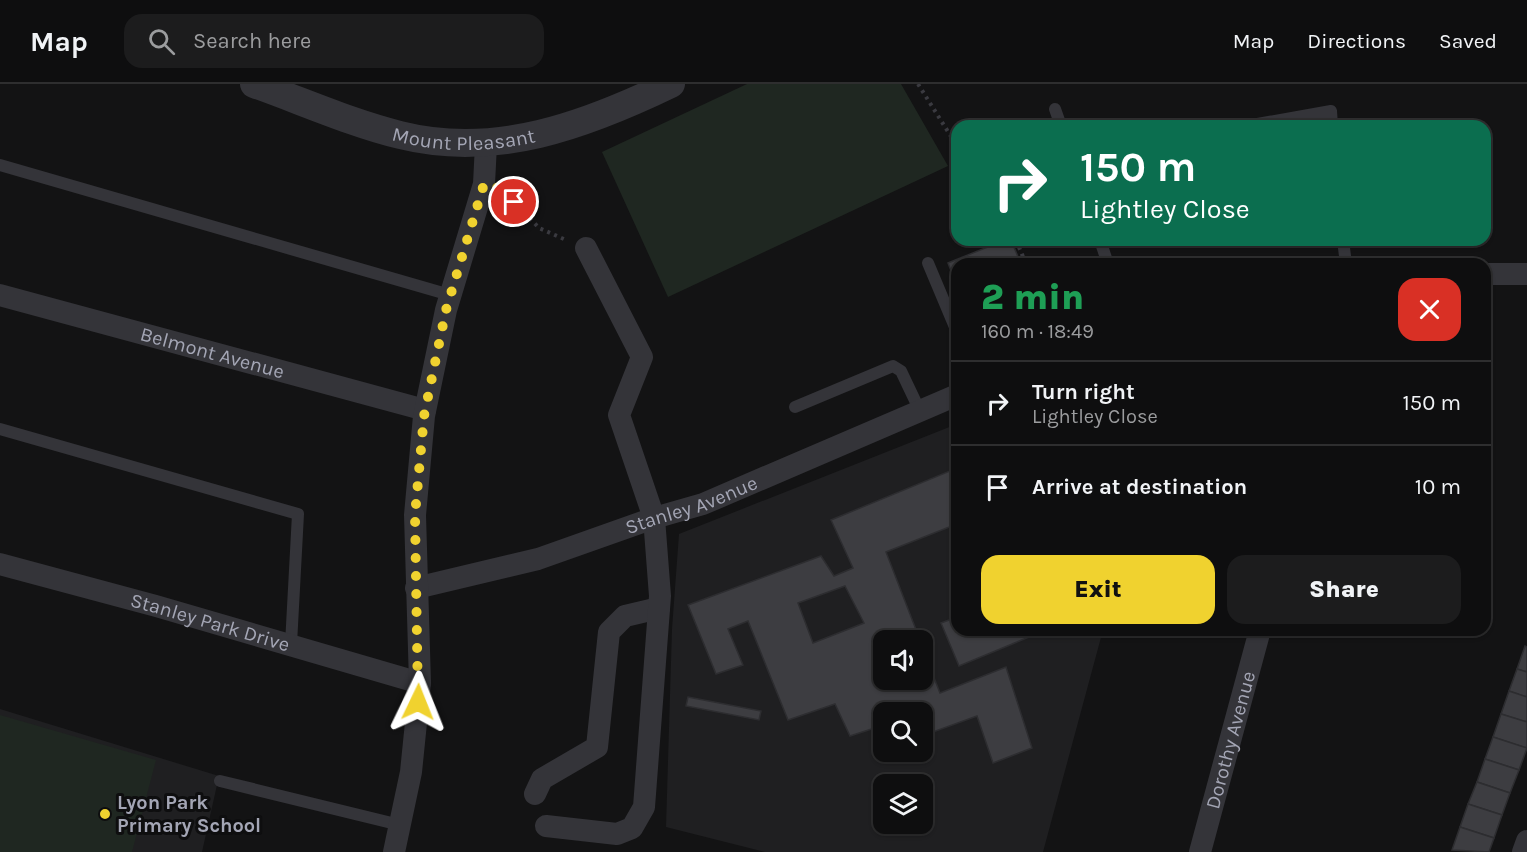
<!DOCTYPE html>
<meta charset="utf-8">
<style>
body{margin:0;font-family:Karla,sans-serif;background:#1c1c1d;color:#f1f3f6;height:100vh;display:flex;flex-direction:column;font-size:22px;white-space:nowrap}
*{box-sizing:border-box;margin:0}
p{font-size:20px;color:#9b9c9e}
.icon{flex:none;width:33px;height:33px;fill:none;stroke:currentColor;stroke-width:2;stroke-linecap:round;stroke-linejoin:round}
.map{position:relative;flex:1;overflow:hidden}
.side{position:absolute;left:951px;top:174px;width:540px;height:378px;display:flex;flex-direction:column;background:#0e0e0f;border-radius:18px;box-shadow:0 2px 4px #0004,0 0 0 2px #2e2e2f}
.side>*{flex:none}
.guide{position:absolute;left:951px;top:36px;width:540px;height:126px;border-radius:18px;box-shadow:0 2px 4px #0004,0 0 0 2px #2e2e2f;background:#0b6e4f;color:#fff;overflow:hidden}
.tools{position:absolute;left:873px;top:546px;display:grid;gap:12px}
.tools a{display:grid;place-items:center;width:60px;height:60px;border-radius:12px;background:#0e0e0f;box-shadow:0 2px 4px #0004,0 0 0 2px #2e2e2f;font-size:30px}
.pin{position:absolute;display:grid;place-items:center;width:51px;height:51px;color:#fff;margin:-26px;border:3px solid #fff;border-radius:50%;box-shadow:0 2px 6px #0007}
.me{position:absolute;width:66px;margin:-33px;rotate:2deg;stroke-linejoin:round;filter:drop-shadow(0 0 4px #0008)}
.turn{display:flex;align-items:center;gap:21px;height:126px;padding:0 30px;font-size:27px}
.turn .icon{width:78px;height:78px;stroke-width:2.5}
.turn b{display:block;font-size:42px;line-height:51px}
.round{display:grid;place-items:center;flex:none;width:63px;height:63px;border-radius:18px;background:#1c1c1d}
.head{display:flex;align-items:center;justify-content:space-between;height:102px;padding:0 30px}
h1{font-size:36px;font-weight:800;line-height:45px;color:#1e9e55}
.cta{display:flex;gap:12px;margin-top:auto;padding:12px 30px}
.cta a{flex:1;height:69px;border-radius:18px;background:#f0d22f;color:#111;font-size:24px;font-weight:800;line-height:69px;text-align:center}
.cta a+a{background:#1c1c1d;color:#f1f3f6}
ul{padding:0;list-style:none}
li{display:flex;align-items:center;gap:18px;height:84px;padding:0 30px;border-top:2px solid #2e2e2f}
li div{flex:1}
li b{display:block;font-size:22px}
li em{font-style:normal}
header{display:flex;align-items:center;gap:36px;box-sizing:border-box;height:84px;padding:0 30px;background:#0e0e0f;border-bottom:2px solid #2e2e2f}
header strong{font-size:28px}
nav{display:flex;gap:33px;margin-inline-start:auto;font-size:21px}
.search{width:420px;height:54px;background:#1c1c1d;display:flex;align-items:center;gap:15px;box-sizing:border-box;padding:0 21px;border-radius:18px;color:#9b9c9e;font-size:22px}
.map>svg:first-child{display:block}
.built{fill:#1f1f21;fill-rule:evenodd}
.green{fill:#1f2721}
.building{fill:#3d3d41;stroke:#2d2d30;stroke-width:1.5;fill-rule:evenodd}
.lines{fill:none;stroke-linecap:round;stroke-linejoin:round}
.path{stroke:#3a3a40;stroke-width:4;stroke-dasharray:3 4.5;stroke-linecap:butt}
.service{stroke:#343439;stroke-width:12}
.minor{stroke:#343439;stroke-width:22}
.tertiary{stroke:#343439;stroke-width:28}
.route{stroke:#f0d22f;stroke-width:10;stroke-dasharray:0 18}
.poi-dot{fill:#f0d22f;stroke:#0e0e0f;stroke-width:2}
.labels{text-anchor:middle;stroke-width:6;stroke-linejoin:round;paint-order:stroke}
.street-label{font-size:20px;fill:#a4a6b5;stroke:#0e0e0f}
.poi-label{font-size:20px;font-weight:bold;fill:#a4a6b5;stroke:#0e0e0f;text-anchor:start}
</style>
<header>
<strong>Map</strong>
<div class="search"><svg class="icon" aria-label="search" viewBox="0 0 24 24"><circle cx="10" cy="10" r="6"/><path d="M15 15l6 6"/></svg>Search here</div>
<nav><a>Map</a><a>Directions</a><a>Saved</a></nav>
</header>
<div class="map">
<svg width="1527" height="768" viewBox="0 0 1527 768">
<rect width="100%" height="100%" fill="#131314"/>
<g class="built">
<path d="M957 340V546H1103L1043 768H765L666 743 672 545 679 450ZM884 556H922V596H884ZM884 628H922V668H884ZM884 700H922V740H884Z"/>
<path d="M0 625 219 692 202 768H0Z"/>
</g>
<g class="green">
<path d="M747 0H901L948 82 668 213 602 68Z"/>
<path d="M0 631 156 676 132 768H0Z"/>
</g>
<g class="building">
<path d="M1005 156H1011L1021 180H957V202L948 179Z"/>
<path d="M957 384V440L886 468 920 556H884V596H922V563L940 609 1006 583 1032 664 993 679 977 632 922 652V628H884V641L850 652 835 620 788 636 748 537 728 545 743 581 716 590 688 521 821 472 834 492 853 484 831 436ZM845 502 864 539 813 559 798 519Z"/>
<path d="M957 533V546H1046L959 582 941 539Z"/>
<path d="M1525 562 1527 563V588L1517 585Z"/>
<path d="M1517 585 1527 588V613L1509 607Z"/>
<path d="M1509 607 1527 613V638L1501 630Z"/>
<path d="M688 613 761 627 759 636 686 622Z"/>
<path d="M1501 630 1527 638V664L1493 653Z"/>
<path d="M1493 653 1527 664 1519 686 1485 675Z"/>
<path d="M1485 675 1519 686 1510 709 1477 698Z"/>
<path d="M1477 698 1510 709 1502 731 1468 720Z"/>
<path d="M1468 720 1502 731 1494 754 1460 743Z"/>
<path d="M1460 743 1494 754 1489 768 1452 766Z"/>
</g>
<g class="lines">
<g class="path">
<path d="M918 0 957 62"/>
<path d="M504 107 539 144 566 156"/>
<path d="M1016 156 1026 180"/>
</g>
<g class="service">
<path d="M1055 25 1061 42"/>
<path d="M1246 42 1331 27 1332 42"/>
<path d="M0 81 450 211"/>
<path d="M1100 156 1108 180"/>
<path d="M1343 156 1346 180"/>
<path d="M928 179 957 248"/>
<path d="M795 323 893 282 901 287 920 327"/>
<path d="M0 345 298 430 291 560"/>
<path d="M220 697 400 741"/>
</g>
<g class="minor">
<path d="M1485 190H1527"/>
<path id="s1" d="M0 211 425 326"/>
<path id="s2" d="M0 480 156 522 420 599"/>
<path id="s3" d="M416 504 538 475 654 434 703 420 957 311"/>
<path d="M535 710 542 695 597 663 609 548 625 532 659 524"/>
<path d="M546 742 617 750 632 744 644 723 660 512 654 434 619 331 642 273 586 164"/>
<path d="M394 768 411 688 420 599 415 431 424 332 446 226 484 100 486 60"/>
<path id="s4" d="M1200 768 1260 546"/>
<path d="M1523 768 1527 757"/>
</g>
<path class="tertiary" id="s5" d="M254 0C302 17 351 39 400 51 496 75 586 41 671 0"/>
</g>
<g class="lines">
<path class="route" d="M418 618 415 431 424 332 446 226 484 100 502 105 514 118"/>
</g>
<circle class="poi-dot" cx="105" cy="730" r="6"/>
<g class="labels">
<g class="street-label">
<text dy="7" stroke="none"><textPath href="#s5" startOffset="219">Mount Pleasant</textPath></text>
<text dy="7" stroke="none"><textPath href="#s1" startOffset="220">Belmont Avenue</textPath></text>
<text dy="7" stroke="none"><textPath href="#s3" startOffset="288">Stanley Avenue</textPath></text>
<text dy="7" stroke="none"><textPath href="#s2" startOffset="218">Stanley Park Drive</textPath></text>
<text dy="7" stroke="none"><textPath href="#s4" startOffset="116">Dorothy Avenue</textPath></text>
</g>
<g class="poi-label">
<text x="117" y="725">Lyon Park<tspan x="117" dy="23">Primary School</tspan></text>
</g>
</g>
</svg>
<div class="tools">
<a><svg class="icon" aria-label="sound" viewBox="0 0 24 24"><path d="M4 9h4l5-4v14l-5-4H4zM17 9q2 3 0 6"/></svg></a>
<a><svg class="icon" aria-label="search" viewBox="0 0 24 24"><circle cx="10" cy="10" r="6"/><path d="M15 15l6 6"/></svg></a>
<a><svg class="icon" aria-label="layers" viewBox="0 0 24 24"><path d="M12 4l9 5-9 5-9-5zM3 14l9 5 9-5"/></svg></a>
</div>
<div class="pin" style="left:514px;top:118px;background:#d93025"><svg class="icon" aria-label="arrive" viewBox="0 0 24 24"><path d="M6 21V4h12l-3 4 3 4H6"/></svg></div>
<svg class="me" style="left:418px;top:618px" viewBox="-20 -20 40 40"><path d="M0-17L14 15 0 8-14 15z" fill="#f0d22f" stroke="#fff" stroke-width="4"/></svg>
<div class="guide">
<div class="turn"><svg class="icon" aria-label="right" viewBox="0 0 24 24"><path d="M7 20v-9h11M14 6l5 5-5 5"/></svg><div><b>150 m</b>Lightley Close</div></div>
</div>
<section class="side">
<div class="head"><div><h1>2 min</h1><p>160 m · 18:49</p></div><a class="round" style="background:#d93025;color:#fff"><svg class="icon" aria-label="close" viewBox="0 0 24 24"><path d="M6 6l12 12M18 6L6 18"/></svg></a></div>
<ul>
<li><svg class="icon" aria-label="right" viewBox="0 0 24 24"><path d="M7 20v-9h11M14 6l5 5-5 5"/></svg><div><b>Turn right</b><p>Lightley Close</p></div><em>150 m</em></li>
<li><svg class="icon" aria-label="arrive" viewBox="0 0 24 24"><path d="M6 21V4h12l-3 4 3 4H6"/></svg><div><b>Arrive at destination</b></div><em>10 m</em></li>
</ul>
<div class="cta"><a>Exit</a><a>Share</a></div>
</section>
</div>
